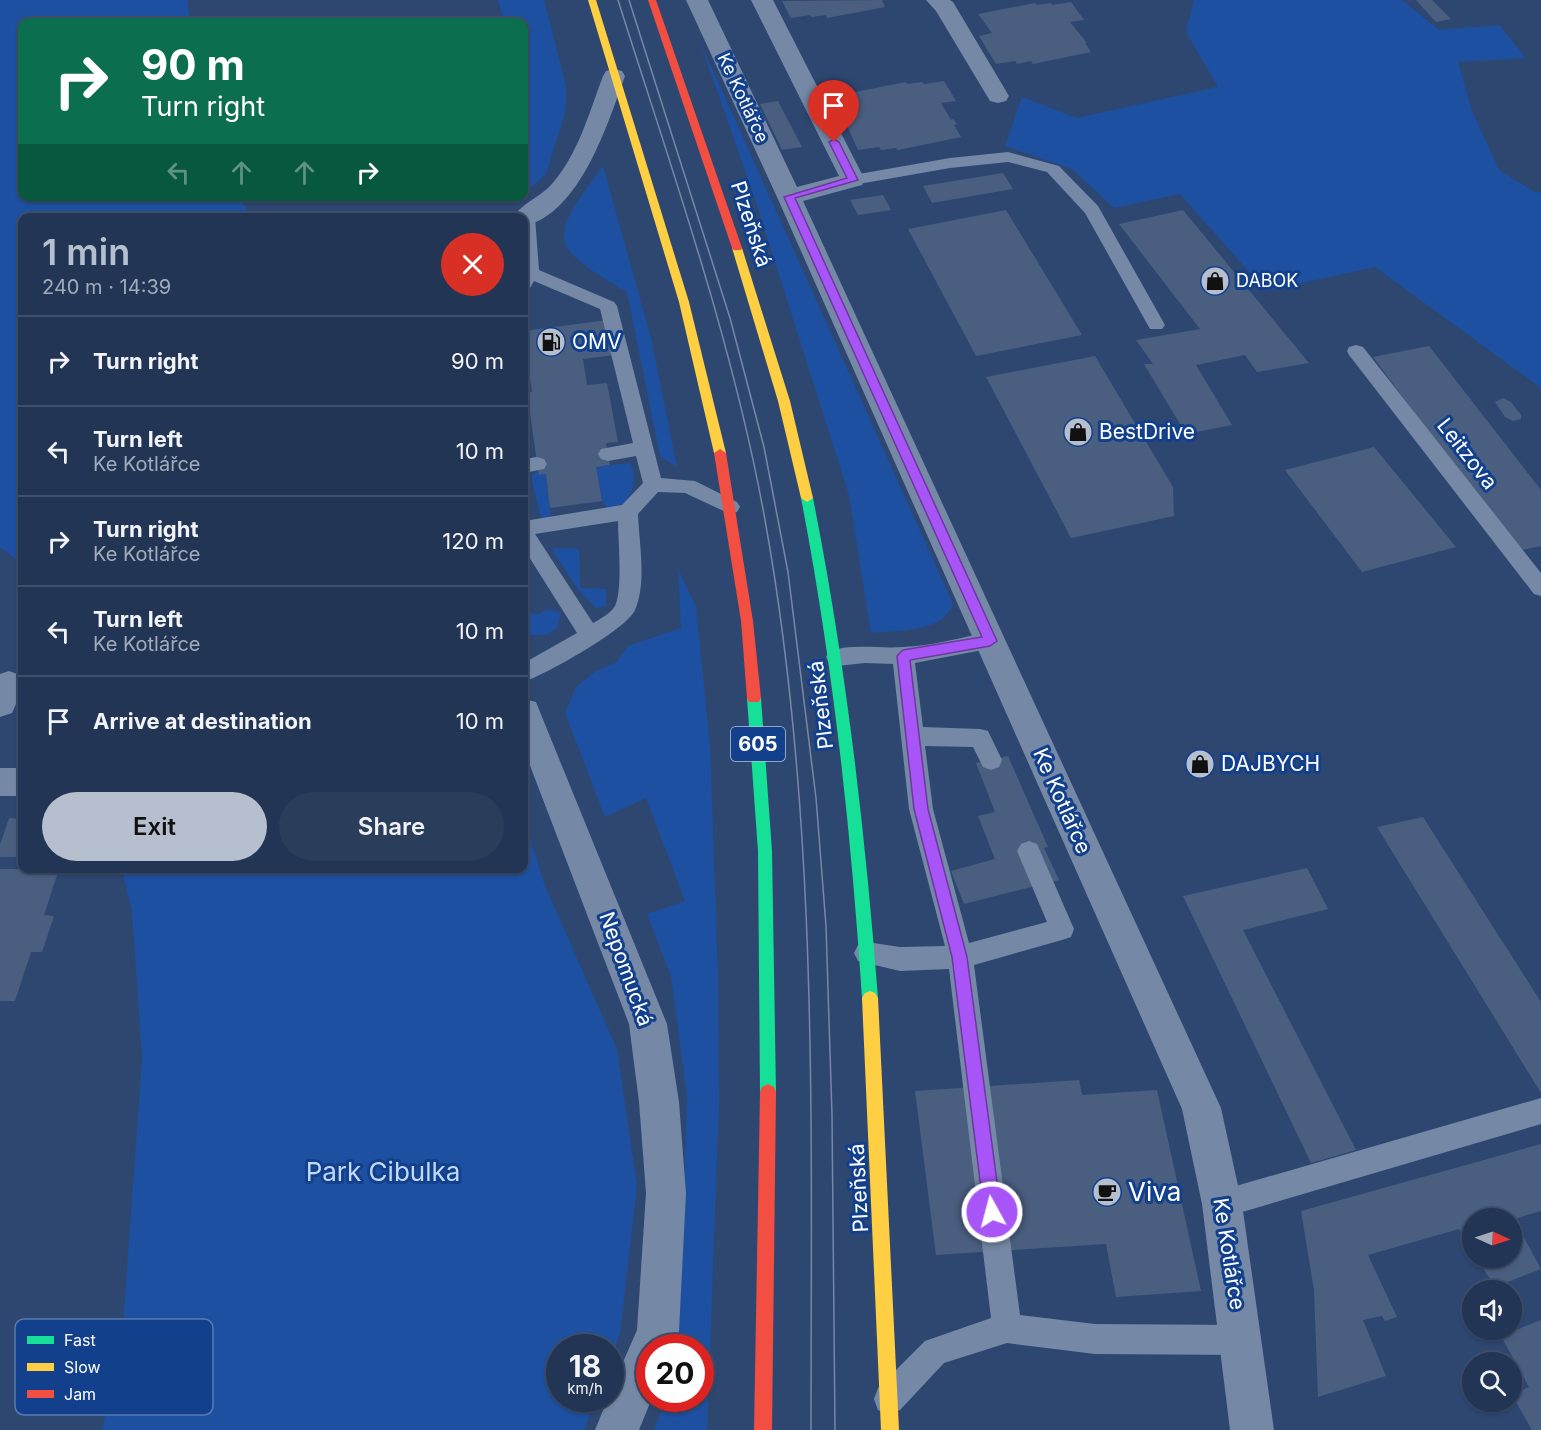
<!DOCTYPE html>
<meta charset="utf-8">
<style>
body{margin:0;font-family:Inter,sans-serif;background:#2a3d5b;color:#f1f3f6;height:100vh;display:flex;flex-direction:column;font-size:22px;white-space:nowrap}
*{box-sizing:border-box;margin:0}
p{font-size:20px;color:#a2abb9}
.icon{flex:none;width:33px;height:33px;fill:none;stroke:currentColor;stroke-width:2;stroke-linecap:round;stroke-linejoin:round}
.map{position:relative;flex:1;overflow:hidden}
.drawer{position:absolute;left:18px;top:213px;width:510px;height:660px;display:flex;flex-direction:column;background:#223555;border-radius:12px;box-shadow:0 2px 4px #0004,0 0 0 2px #3f506c}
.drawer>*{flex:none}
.guide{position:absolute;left:18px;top:18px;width:510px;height:183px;border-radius:12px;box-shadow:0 2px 4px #0004,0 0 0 2px #3f506c;background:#0b6e4f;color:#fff;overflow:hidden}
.needle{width:39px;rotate:93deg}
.controls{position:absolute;left:1462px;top:1208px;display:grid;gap:12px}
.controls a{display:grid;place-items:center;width:60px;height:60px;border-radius:50%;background:#223555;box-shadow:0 2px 4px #0004,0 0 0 2px #3f506c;font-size:30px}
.speed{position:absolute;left:546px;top:1334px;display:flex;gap:12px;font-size:30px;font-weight:700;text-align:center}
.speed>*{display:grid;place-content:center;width:78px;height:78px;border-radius:50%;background:#223555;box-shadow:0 2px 4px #0004,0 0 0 2px #3f506c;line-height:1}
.speed small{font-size:15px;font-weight:400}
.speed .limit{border:9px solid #d22;background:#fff;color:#111}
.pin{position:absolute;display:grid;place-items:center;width:51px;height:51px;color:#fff;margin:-62px -26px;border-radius:50% 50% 50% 0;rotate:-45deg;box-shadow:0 0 6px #0007}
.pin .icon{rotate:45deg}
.me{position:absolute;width:66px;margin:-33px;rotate:353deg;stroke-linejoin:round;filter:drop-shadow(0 0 4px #0008)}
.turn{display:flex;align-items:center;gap:21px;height:126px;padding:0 24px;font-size:27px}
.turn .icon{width:78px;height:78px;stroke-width:2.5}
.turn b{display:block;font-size:42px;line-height:51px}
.lanes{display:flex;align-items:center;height:57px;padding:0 24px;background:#0003;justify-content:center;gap:30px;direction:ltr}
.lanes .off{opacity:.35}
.round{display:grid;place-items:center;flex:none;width:63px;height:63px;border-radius:32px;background:#2a3d5b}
.overview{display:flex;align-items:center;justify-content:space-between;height:102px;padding:0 24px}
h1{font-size:36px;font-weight:600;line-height:45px;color:#b6bfcd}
.cta{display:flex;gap:12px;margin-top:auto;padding:12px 24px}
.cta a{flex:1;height:69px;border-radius:36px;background:#b6bfcd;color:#111;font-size:24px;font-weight:600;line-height:69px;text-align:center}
.cta a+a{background:#2a3d5b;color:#f1f3f6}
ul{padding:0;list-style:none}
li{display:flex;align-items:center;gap:18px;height:90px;padding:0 24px;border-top:2px solid #3f506c}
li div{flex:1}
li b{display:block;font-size:22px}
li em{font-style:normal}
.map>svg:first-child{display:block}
.green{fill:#1d50a1}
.building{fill:#4a5e80}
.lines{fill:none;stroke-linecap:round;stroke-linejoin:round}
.lane{fill:#7588a5;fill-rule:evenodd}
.street{fill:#7588a5;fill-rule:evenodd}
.fast{fill:#16e098;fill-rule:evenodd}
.slow{fill:#ffcf43;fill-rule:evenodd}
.jam{fill:#f24e42;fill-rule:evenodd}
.tram{stroke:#7888a4;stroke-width:1.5}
.route{fill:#a855f7;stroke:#6d37a1;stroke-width:1.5}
.labels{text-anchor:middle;stroke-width:6;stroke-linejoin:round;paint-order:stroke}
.far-street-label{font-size:18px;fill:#fff;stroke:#12408d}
.far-poi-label{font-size:18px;fill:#fff;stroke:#12408d;text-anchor:start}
.shield{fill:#12408d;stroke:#b8c6dd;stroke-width:1.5}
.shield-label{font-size:20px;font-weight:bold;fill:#fff}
.street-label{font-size:21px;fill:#fff;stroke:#12408d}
.poi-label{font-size:21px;fill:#fff;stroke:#12408d;text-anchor:start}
.near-park-label{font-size:26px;fill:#c2d9fc;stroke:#12408d}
.near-poi-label{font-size:26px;fill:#fff;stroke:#12408d;text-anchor:start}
.key{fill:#12408d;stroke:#5979af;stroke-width:1.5}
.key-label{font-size:16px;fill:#fff}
</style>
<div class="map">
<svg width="1541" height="1430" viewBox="0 0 1541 1430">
<rect width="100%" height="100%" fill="#2e4771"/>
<g class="green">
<path d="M0 0H187L190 22H22V196L239 197 251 217 22 218V564L0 547Z"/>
<path d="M498 0H544L566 86V101L565 113 546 174 524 193V22H504Z"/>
<path d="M1194 0H1402L1439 30 1499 25 1526 58 1458 62 1472 111 1499 170 1536 193 1541 192V388L1375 267 1266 291 1180 194 1114 208 1072 169 1005 146 1022 97 1077 118 1218 87 1186 32Z"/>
<path d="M700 42 953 604C943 633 897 630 871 633L849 495 754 196Z"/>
<path d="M603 166 651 338 677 467 660 456 627 292C546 245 549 239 603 166Z"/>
<path d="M630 463C640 479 630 510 608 508L602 501 596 467Z"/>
<path d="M538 471 539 475 546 474 551 517 541 518 532 480V475Z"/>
<path d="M551 548 579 549 580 588 606 589V606L596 608 577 588Z"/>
<path d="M678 569 696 607 710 746 718 976 719 1105 707 1430H654L660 1414 663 1398H700V1347H673L680 1306 687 1097 671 976 647 914 685 901 646 798 605 817 565 713 576 687 596 671 617 662 628 646 681 628Z"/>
<path d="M545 610H553L561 614 556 629 546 635H524V612L537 615Z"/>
<path d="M524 820 545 886 617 1049 637 1186 620 1333 611 1358 610 1347H560V1398H596L584 1430H102L122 1341 142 1058 132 912 122 869 524 868Z"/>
</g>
<g class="building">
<path d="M882 0 885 7 827 18 826 15 812 17 810 15 791 18 782 1Z"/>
<path d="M1416 0H1432L1451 19 1436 22Z"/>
<path d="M1071 2 1084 20 1070 22 1087 43H1085L1091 52 1033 64 1031 61 1017 64 1015 61 996 64 979 36 992 33 978 14 1035 3 1037 5 1051 3 1052 5Z"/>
<path d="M944 81 956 101 941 103 951 120 953 119 957 124 954 125 961 137 898 150 896 148 881 150 879 147 858 150 844 119 857 115 845 94 906 82 907 84 922 82 924 84Z"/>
<path d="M778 101 802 147 782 150 760 104Z"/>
<path d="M1003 173 1013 189 932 203 923 186Z"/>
<path d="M883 195 891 210 858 215 850 200Z"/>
<path d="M1006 210 1082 335 976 356 908 229Z"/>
<path d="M1183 210 1309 363 1257 372 1245 355 1196 365 1232 425 1186 434 1144 364H1153L1136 340 1200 329 1119 224Z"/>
<path d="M615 319 622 354 583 359 587 385 607 383 618 442 606 443 610 465 596 467 602 501 550 508 546 474 539 475 527 393 532 392 528 365 524 366V331Z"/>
<path d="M1429 346 1541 490V546L1517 551 1373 357Z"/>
<path d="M1095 356 1173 487 1174 516 1071 538 986 377Z"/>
<path d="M1503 398 1511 402 1521 415V419L1513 421 1505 417 1495 402Z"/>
<path d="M1374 447 1456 547 1362 572 1285 470Z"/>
<path d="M1008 756 1048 847 1044 848 1059 880 964 904 951 871 995 859 978 816 995 812 976 763Z"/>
<path d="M1423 817 1541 1002V1093L1377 827Z"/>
<path d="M9 818 22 819V857H0V845Z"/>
<path d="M1307 868 1328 909 1243 930 1356 1150 1311 1163 1183 896Z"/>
<path d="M0 869H59L44 915 54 916 42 952H31L15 1001H0Z"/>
<path d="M1079 1080 1082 1095 1157 1090 1201 1291 1116 1297 1106 1244 936 1255 915 1091Z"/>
<path d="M1541 1144V1211L1514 1219 1541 1269 1495 1287 1476 1257H1512V1218H1473V1251L1459 1229 1368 1255 1397 1317 1385 1321 1382 1316 1363 1320 1386 1376 1318 1397 1314 1290 1301 1211Z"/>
<path d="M1541 1320V1430H1532L1512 1395 1529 1387 1501 1336Z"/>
</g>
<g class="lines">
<g class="lane">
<path d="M1008 152 1059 166 1098 206 1165 325 1162 329H1150L1085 213 1047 172 1008 162 950 168 853 185 845 180 853 175 950 158Z"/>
<path d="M527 212 533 213 535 217 539 270 614 302 617 306 661 478 695 481 737 502 740 507 737 512 730 514 685 493 658 492 638 514C639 543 647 582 635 610 626 630 546 674 524 682V663L577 633 524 549V521L622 505 643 483 636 456 608 461 601 459 598 454 601 449 633 443 600 309 534 281 530 288 524 290V218L519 217 521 213ZM618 521C618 541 623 589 615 606 611 613 600 619 593 623L535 534Z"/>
<path d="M1356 345 1363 347 1541 573V596L1534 594 1349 355 1347 351 1349 347Z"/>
<path d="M537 457 544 459 547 464 544 469 524 473V459Z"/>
<path d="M990 632 998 635 1001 641 998 647 915 663 923 727 980 729 988 731 1002 760 999 767 991 770 983 767 973 747 925 746 933 809 969 943 1047 922 1017 851 1021 844 1029 841 1037 844 1074 929 1071 937 1062 940 974 965 1020 1315 1095 1324 1242 1325 1252 1330 1257 1340 1252 1350 1242 1355 1095 1354 1007 1343 944 1363 900 1410 889 1414 878 1410 874 1399 878 1388 925 1341 991 1318 949 969 900 971 858 961 854 953 858 945 867 942 900 947 945 946 909 809 893 664 865 663 837 666 829 663 826 657 829 651C854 643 878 649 903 647 932 646 962 637 990 632Z"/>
<path d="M1541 1098V1124L1222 1218 1212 1214 1208 1204 1212 1194 1222 1190Z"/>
</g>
<g class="street">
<path d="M686 0H708L797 187 839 176 751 0H773L865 180 862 185 803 201 1221 1108 1242 1204 1274 1430H1230L1202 1204 1182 1109 777 197Z"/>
<path d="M926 0H950L953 2 1009 96 1006 101 998 103 990 101 936 11Z"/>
<path d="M614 69 622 71 625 76C608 123 580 214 524 226V218H512C521 204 540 197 551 185 578 155 589 113 603 76L606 71Z"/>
<path d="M9 671 20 675 22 690 12 713 0 717V674Z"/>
<path d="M524 699 536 702 540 712 667 1024 679 1102 686 1193 679 1331 673 1347H650V1398H652L639 1430H595L608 1398H610V1392L637 1330 646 1193 639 1102 629 1024 524 750Z"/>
<rect x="0" y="768" width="22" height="28"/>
</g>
<g class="fast">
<path d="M807 494 813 498C846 664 865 830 878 998L875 1003 870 1005 865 1003 862 998C851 830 833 664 801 498Z"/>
<path d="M754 693 759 694 761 698 772 851 776 1092 774 1097 768 1100 762 1097 760 1092 758 851 747 698 749 694Z"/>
</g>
<g class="slow">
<path d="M588 0H596L689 302 726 453 720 457 714 453 679 302Z"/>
<path d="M737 245 742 248 790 401 813 498 807 502 801 498 778 401 732 248Z"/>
<path d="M870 991 875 993 878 998 899 1430H881L862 998 865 993Z"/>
</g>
<g class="jam">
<path d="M648 0H656L742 248 741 250H733L732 248Z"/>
<path d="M720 449 726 453 753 621 761 698 759 702H749L747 698 741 621 714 453Z"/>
<path d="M768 1084 774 1087 776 1092 772 1430H754L760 1092 762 1087Z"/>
</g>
<g class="tram">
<path d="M618 0C672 171 733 342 765 520 819 819 811 1127 811 1430"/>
<path d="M629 0 730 318 764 447 788 572 816 798 826 926 832 1115 835 1430"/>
</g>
</g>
<path class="route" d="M834 139 839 142 858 180 795 198 997 641 990 646 910 660 928 809 967 957 1001 1212 998 1218 992 1220 986 1218 984 1212 952 957 914 809 897 656 903 650 982 637 784 197 847 178 829 142Z"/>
<defs>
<g id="shop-disc" transform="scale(1.5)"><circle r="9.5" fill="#b6bfcd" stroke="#12408d"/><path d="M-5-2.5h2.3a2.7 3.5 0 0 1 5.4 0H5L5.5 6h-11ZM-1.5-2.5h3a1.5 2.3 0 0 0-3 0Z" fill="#111"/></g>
<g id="fuel-disc" transform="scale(1.5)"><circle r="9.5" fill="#b6bfcd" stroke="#12408d"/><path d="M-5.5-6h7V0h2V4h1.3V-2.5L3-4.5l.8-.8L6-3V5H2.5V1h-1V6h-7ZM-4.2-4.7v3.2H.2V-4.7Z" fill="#111"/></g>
<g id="cafe-disc" transform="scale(1.5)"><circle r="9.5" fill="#b6bfcd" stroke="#12408d"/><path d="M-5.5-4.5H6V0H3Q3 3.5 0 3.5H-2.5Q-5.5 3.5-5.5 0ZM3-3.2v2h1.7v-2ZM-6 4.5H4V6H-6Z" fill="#111"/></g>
</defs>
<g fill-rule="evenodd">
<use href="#shop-disc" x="1215" y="281"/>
<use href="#fuel-disc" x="551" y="342"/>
<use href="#shop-disc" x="1078" y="432"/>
<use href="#shop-disc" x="1200" y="764"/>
<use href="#cafe-disc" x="1107" y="1192"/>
</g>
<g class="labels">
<g class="far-street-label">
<text transform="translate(743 98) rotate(65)" y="6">Ke Kotlářce</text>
</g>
<g class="far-poi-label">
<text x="1236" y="287">DABOK</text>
</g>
<rect class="shield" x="731" y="727" width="54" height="34" rx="4.5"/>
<g class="shield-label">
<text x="758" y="751">605</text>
</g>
<g class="street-label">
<text transform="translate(751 224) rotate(72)" y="7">Plzeňská</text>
<text transform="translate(1467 454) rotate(52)" y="7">Leitzova</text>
<text transform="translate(821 705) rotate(-97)" y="7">Plzeňská</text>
<text transform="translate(1062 801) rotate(66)" y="7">Ke Kotlářce</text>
<text transform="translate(626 969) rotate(70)" y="7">Nepomucká</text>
<text transform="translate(859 1188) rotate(-93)" y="7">Plzeňská</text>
<text transform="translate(1229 1254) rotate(81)" y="7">Ke Kotlářce</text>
</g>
<g class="poi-label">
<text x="572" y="349">OMV</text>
<text x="1099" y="439">BestDrive</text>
<text x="1221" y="771">DAJBYCH</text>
</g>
<g class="near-park-label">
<text x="383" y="1181">Park Cibulka</text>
</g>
<g class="near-poi-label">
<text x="1128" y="1201">Viva</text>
</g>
</g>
<rect x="15" y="1319" width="198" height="96" rx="9" class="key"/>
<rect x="27" y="1336" width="27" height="8" fill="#16e098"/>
<rect x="27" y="1363" width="27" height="8" fill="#ffcf43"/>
<rect x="27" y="1390" width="27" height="8" fill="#f24e42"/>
<g class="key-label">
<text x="64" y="1346">Fast</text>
<text x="64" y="1373">Slow</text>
<text x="64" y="1400">Jam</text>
</g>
</svg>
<div class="controls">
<a><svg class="needle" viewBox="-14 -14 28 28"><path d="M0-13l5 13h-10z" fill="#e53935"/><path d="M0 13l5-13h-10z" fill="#a2abb9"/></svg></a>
<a><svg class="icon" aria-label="sound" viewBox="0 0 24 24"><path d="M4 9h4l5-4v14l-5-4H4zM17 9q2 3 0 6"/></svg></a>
<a><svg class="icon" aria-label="search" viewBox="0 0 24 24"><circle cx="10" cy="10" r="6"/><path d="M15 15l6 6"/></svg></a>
</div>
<div class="speed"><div>18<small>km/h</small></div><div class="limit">20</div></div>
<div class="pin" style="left:834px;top:142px;background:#d93025"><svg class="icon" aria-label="arrive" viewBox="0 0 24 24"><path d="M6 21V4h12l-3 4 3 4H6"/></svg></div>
<svg class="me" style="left:992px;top:1212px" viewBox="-20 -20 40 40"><circle r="17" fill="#a855f7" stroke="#fff" stroke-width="3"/><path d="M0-11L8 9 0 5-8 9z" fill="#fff"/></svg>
<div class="guide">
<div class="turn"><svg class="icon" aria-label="right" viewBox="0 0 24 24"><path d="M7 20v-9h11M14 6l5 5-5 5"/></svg><div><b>90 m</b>Turn right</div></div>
<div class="lanes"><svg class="icon off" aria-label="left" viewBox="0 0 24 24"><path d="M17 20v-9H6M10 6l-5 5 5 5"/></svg><svg class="icon off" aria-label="ahead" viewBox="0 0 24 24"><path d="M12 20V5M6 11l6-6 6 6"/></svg><svg class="icon off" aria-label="ahead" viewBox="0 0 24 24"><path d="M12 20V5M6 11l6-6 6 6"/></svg><svg class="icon" aria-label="right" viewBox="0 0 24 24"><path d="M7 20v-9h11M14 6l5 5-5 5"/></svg></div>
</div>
<section class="drawer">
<div class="overview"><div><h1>1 min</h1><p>240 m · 14:39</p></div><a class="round" style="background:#d93025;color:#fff"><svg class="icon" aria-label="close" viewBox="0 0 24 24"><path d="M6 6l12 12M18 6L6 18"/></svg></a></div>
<ul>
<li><svg class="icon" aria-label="right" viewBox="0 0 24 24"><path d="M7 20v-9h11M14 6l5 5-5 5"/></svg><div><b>Turn right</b></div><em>90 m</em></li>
<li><svg class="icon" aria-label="left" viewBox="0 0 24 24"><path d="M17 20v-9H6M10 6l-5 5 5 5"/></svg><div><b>Turn left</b><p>Ke Kotlářce</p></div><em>10 m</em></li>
<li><svg class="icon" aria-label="right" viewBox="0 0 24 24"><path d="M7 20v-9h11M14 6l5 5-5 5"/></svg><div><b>Turn right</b><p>Ke Kotlářce</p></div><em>120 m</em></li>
<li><svg class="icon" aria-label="left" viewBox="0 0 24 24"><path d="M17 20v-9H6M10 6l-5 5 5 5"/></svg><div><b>Turn left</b><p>Ke Kotlářce</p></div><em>10 m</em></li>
<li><svg class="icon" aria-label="arrive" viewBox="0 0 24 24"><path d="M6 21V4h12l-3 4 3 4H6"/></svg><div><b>Arrive at destination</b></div><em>10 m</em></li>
</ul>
<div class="cta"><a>Exit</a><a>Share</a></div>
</section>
</div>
